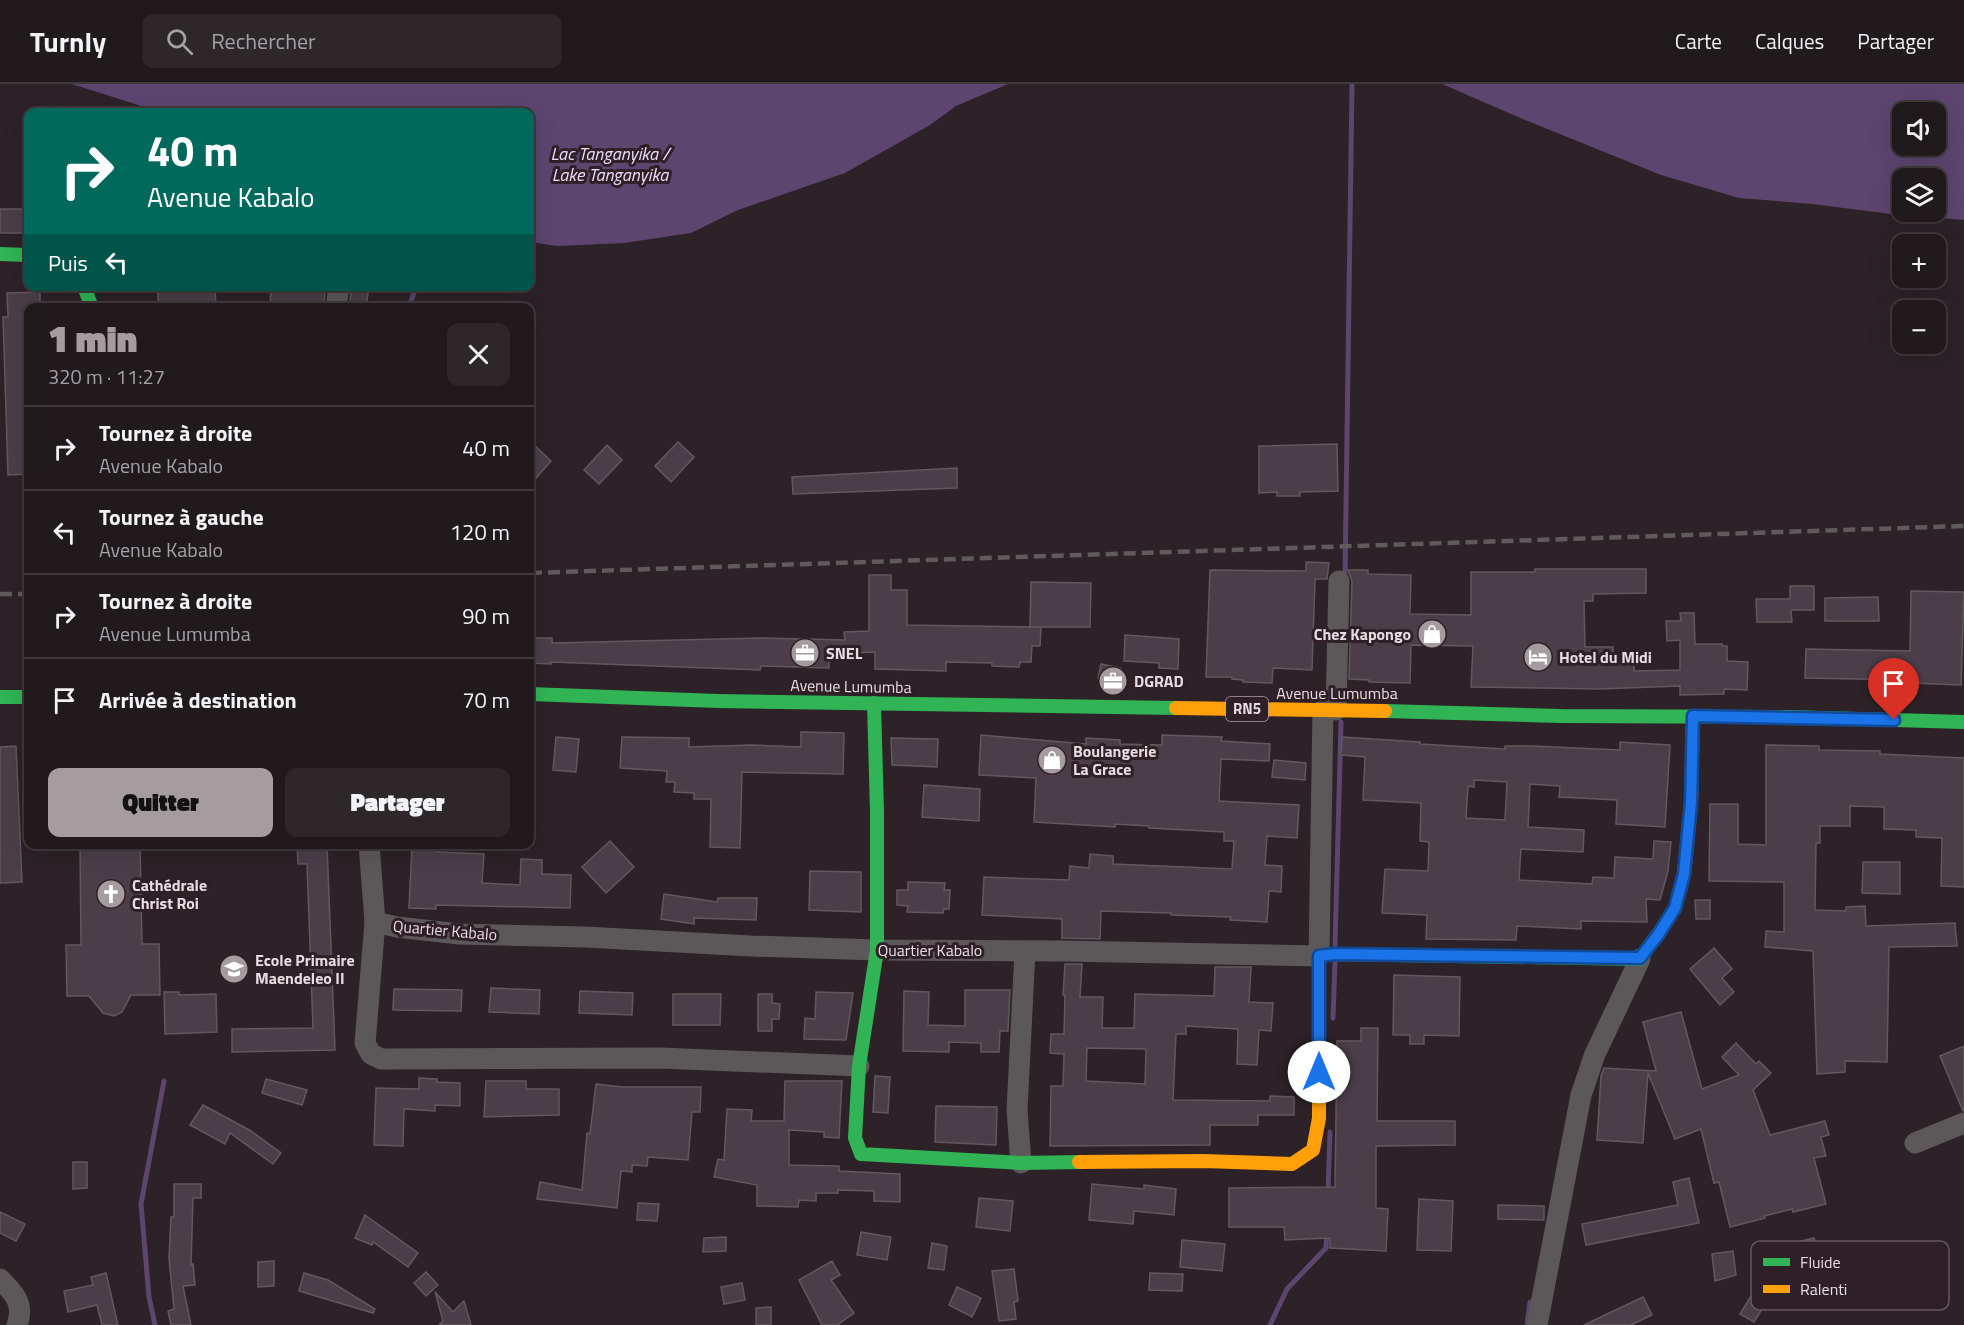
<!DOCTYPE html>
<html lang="fr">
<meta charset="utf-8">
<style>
body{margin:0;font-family:"Titillium Web",sans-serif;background:#2d272a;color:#f1f3f6;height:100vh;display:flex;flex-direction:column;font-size:22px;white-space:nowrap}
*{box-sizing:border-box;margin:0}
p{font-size:20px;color:#a2a1a4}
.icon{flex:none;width:33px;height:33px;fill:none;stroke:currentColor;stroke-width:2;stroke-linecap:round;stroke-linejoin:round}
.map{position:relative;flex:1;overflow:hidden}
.panel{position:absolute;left:24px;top:219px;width:510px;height:546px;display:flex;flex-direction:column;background:#211a1d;border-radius:12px;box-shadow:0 6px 24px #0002,0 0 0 2px #3e383b}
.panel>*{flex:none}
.guide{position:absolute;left:24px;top:24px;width:510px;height:183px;border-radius:12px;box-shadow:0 6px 24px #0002,0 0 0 2px #3e383b;background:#00695c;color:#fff;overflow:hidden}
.fabs{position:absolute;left:1892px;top:18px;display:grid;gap:12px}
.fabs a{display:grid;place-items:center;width:54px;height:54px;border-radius:12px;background:#211a1d;box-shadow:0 6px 24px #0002,0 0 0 2px #3e383b;font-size:30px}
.pin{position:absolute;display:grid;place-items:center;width:51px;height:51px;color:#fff;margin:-62px -26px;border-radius:50% 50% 50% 0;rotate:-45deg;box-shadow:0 0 6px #0007}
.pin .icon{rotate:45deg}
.me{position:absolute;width:66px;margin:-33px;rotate:0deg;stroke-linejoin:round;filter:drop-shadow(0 0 4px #0008)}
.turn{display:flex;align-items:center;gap:21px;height:126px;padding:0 24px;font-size:27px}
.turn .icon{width:78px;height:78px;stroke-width:2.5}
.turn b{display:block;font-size:42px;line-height:51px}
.then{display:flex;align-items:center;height:57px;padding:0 24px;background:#0003;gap:12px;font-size:22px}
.round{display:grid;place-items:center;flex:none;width:63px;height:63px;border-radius:12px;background:#2d272a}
.summary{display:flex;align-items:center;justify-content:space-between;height:102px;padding:0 24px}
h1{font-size:36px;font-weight:800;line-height:45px;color:#a69b9f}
.cta{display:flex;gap:12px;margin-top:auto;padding:12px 24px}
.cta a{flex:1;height:69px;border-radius:12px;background:#a69b9f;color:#111;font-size:24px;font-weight:800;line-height:69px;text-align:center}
.cta a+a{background:#2d272a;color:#f1f3f6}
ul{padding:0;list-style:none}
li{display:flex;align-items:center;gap:18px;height:84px;padding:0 24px;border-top:2px solid #3e383b}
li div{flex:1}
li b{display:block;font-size:22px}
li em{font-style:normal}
header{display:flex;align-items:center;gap:36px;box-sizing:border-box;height:84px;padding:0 30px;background:#211a1d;border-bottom:2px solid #3e383b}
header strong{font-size:28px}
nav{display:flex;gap:33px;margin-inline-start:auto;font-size:21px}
.search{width:420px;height:54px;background:#2d272a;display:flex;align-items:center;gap:15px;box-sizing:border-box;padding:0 21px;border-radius:12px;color:#a2a1a4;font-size:22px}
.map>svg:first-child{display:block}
.water{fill:#5c456f;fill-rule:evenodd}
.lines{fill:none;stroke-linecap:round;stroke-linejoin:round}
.stream{stroke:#5c456f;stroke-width:5}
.building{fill:#4b3e48;stroke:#61595e;stroke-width:1.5;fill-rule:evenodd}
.street{stroke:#5c5859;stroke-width:21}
.fast{stroke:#30b455;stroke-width:14}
.slow{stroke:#ff9f0a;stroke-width:14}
.rail{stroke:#5f5a5c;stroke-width:4.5;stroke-dasharray:12 6;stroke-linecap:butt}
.route-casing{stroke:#114b97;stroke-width:15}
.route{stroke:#1a73e8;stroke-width:10}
.labels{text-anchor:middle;stroke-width:6;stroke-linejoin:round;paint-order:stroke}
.shield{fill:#2f1f26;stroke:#b0a3a8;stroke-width:1.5}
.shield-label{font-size:15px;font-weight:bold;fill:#e7dce0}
.poi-label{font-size:16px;font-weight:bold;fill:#e7dce0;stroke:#2f1f26;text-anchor:start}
.street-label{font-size:16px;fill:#e7dce0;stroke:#2f1f26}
.water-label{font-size:18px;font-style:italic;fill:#ebdcfa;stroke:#2f1f26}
.key{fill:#2f1f26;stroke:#66585e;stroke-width:1.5}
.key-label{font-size:16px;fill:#e7dce0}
</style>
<header>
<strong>Turnly</strong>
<div class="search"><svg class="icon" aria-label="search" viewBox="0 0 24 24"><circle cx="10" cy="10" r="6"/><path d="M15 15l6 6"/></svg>Rechercher</div>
<nav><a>Carte</a><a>Calques</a><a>Partager</a></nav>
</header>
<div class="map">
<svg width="1964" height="1241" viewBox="0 0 1964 1241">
<rect width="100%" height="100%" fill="#2c2227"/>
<g class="water">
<path d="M72 0H1008L956 22 930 41 845 89 738 126 691 149 624 159 557 162 530 158V28H160Z"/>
<path d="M1442 0H1964V136L1891 130 1812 120 1739 114 1661 91 1518 33ZM1902 28H1935V62H1902ZM1902 94H1935V128H1902Z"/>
</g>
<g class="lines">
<g class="stream">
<path d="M409 224 416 202"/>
<path d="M1345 493 1352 0"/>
<path d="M1335 862 1341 638"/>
<path d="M1333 934 1335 877"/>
<path d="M1328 1108 1330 1048"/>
<path d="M155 1241 149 1213 141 1120 164 997"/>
<path d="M1270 1241 1287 1205 1326 1164 1327 1147"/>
<path d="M1527 1241 1530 1218"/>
</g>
</g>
<g class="building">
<rect x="0" y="125" width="28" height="24"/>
<path d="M194 202H215L216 224H158V207L195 208Z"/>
<path d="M291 202 323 206 324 202H326L323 224H270L271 203Z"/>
<path d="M352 202H369L366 224H349Z"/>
<path d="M40 208V224H28V390L8 391 3 233H8L7 209Z"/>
<path d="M530 357 551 377 530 401Z"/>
<path d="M678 358 694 373 671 398 655 382Z"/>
<path d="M1337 360 1338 407 1300 408V412H1277V408L1259 409V362Z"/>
<path d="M607 361 622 376 599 400 584 386Z"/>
<path d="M957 384V404L793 410 792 393Z"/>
<path d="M1306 478 1329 479 1327 495H1315L1312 586 1273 584 1272 599 1243 598V596L1232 595V593H1206L1210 486 1306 487Z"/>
<path d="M1535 485H1646V509L1593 510V517H1584L1585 563H1613V572L1634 571V587L1680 586V556L1667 557 1666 537H1681L1680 529H1694L1695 560H1722V562H1727V577L1748 578 1747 606 1724 605V610L1680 611V602L1599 605 1471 603 1473 562 1411 561 1410 599 1369 598V596L1349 595 1352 497 1348 486H1368V490L1411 491 1410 530 1471 531V488H1535Z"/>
<path d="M869 491H891V506H907V541L1041 543 1040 562H1032L1031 578H1020L1019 583 992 582V579L946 578V587L875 585V568L829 570V584L761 582 760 586 551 578V580L530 579V554H552V559L760 554 845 556 844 548 869 547Z"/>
<path d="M1031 498 1091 499 1090 543H1030Z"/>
<path d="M1790 502H1814V526H1791L1792 538H1757L1756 515H1790Z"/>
<path d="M1911 507 1964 508 1961 601 1910 599V596L1805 594 1806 565 1910 567Z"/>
<path d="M1878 513 1879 537H1825V514Z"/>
<path d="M1125 551 1179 555 1178 585 1159 584V579L1124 577Z"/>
<path d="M1101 580 1121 584 1119 598 1098 594Z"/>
<path d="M801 648 844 649 843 690 742 688 740 764 710 763 711 715H694V709L674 708 675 698H666L667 687 620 684 622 653 689 654V663L752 661 801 663Z"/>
<path d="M981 651 1086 660V654L1120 656V660L1162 661V651L1222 653 1221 657 1270 660 1269 677 1221 675 1219 717 1299 721 1297 754 1267 752 1265 781 1282 782 1281 808 1269 807 1267 838 1230 836 1231 833 1171 831V829L1101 827 1100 855 1062 854V835L982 831 984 793 1069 796 1070 782 1089 784 1090 770 1113 772V780L1232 785 1234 757H1224V748L1149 744V742L1115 740V743L1034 738 1036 694 979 691Z"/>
<path d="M556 653 579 655 576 688 553 686Z"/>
<path d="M1342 653 1420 658V660L1505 665V662H1533L1620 666V658L1670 661 1665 743 1616 740 1617 716 1559 713 1560 702 1530 700 1528 743 1584 746 1583 768 1521 765 1519 796 1592 800 1593 793 1614 794 1615 773 1653 775 1654 757 1671 758 1668 787 1660 816 1646 815 1647 838 1581 837V845L1517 842 1516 856 1426 855 1427 831 1382 829 1385 785 1428 787 1429 758 1420 757 1421 719 1363 716 1365 673 1341 671ZM1474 696 1507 698 1505 736 1466 734 1468 702 1474 703Z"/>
<path d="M891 654 938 655 937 683 892 681Z"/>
<path d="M1766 661 1819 662V666L1880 667V670L1964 674V803L1941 802 1942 754 1916 753V746L1884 745V723L1850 722V742H1820V759H1816L1815 826 1846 827V823L1865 822 1866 842 1955 839 1957 862 1889 863 1887 978 1845 977V988L1817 990 1813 867 1765 863 1766 847 1784 848V798L1709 797 1710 720H1738V760L1766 761Z"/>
<path d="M16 662 22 798 0 799V663Z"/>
<path d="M1274 676 1306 679 1305 696 1272 693Z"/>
<path d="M924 701 980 705 979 737 922 733Z"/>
<path d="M610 757 634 783 606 809 582 783Z"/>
<path d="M80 760H140L142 860H159L160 911H131L122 928 114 932 103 929 89 912H67L66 861H81Z"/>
<path d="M297 760H327L335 966 232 968V945L313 944 307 780H298Z"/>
<path d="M412 762 438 763V768L484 770 482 799 520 801 521 775 542 776V790L571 791 570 824 436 821V825L409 824Z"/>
<path d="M1863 778H1900V810L1862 809Z"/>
<path d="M810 787 861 788V828L809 826Z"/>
<path d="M908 798 945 799 944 806H950L949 825H944L943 829 907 828 908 822 897 821V806H908Z"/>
<path d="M664 810 717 818 718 814H757L756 836 694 834V840L661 835Z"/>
<path d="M1695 816H1710V835H1696Z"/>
<path d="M1714 864 1732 885 1722 894 1734 908 1720 921 1690 885Z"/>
<path d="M1065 880H1082L1080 913H1103L1102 944H1134L1135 910 1214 912 1215 883H1251L1249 918 1273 919 1271 947 1259 946 1257 981 1237 980 1238 945 1186 942V950H1176L1173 1016 1270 1017V1012L1294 1013V1031H1258V1041H1210V1061L1050 1062 1051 1002H1063L1064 970 1050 969 1051 950H1064L1065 911H1063ZM1087 964 1146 965 1145 1000 1086 997Z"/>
<path d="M1394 891 1460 893 1459 952 1424 951V960H1410V951H1393Z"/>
<path d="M491 904 540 906 539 930 489 928Z"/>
<path d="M394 905 462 906 461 927 393 926Z"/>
<path d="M965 906H1010L1008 947H1000L999 968H981V959L949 958V968L903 967 904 907 929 908 928 941 965 942Z"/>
<path d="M580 907 633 909 632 931 579 929Z"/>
<path d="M164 908H179V911L216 910 217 948 165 950Z"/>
<path d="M816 908 853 909 846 956 804 955 805 934 815 935Z"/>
<path d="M673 910H721L720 941H673Z"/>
<path d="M758 910H772V919L780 920 779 935H772V947H758Z"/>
<path d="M1681 928 1702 1005 1739 991 1722 973 1736 959 1756 980 1759 977 1771 989 1753 1006 1770 1051 1825 1037 1829 1051 1821 1053 1826 1072 1814 1074 1826 1120 1793 1128 1792 1125 1764 1132 1765 1134 1730 1143 1719 1098 1714 1099 1701 1045 1675 1055 1648 989 1643 1059 1597 1056 1601 992 1604 984 1656 987 1643 938Z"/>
<path d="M1361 944H1378L1377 1037H1455V1061L1376 1062V1124L1388 1125 1386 1167 1330 1164V1154L1285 1156 1284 1143H1229V1104L1335 1103 1337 957H1361Z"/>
<path d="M1964 962V1027H1963L1940 972Z"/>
<path d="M875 992 890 993 888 1029 873 1028Z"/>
<path d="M419 994 437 995V998L460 999V1022L435 1021V1027L404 1025 403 1062 374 1061 376 1004 419 1005Z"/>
<path d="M266 995 307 1006 302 1021 262 1009Z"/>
<path d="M486 997H526V1005H559V1031L484 1033Z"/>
<path d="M785 997H842L839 1054 824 1053V1048L789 1046V1081L839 1082V1087L900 1090V1118L874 1117V1107L838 1106V1109H816V1117L799 1116 798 1123 757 1122V1101L714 1093 718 1075 724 1076 727 1025 752 1026 751 1037H784Z"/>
<path d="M596 1000 622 1003H701L700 1028H692L688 1076 648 1073 647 1082 632 1081V1088L621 1087 617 1124 537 1115 540 1098 582 1106 587 1049 590 1050Z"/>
<path d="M203 1021 251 1047 281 1069 273 1080 230 1049 225 1060 190 1041Z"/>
<path d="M936 1022 997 1023 996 1061 935 1058Z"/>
<path d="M73 1078H87V1104L73 1105Z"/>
<path d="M1689 1094 1699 1139 1586 1161 1582 1140 1678 1121 1673 1098Z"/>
<path d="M174 1100H201V1114H193L191 1181 193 1180 195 1201 183 1202 191 1241H171L168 1227 174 1225 169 1174 171 1133H174Z"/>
<path d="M1092 1100 1144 1105V1101L1176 1105 1174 1131 1134 1127 1133 1140 1089 1136Z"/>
<path d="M979 1114 1013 1117 1010 1147 976 1143Z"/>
<path d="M1419 1115 1453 1117 1451 1167 1417 1166Z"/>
<path d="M638 1119 659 1120 657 1137 637 1136Z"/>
<path d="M1498 1121 1544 1122V1136L1498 1135Z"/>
<path d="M0 1128 25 1140 16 1157 0 1149Z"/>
<path d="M365 1131 418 1169 408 1183 373 1158 372 1161 355 1154Z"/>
<path d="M861 1148 891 1153 887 1176 857 1171Z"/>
<path d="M726 1153V1167L703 1168 704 1154Z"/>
<path d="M1814 1154 1819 1172 1790 1179 1785 1161Z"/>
<path d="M1182 1156 1225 1160 1222 1187 1180 1183Z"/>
<path d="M932 1159 947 1162 944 1186 928 1184Z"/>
<path d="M1733 1167 1736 1191 1715 1197 1712 1170Z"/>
<path d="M274 1177V1202L258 1203V1178Z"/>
<path d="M832 1177 840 1191 831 1196 854 1229 837 1241H822L799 1196Z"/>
<path d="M1014 1185 1018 1217 1014 1218 1016 1235 999 1237 992 1187Z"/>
<path d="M426 1188 438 1201 426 1212 414 1199Z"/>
<path d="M106 1189 118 1241H102L97 1221 68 1228 64 1207 93 1201 91 1193Z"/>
<path d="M304 1189 328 1196 375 1225 373 1229 299 1207Z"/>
<path d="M1150 1189 1183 1190 1182 1207 1149 1206Z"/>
<path d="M742 1199 745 1216 724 1220 721 1203Z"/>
<path d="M957 1203 981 1214 972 1233 949 1221Z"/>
<path d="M435 1208 453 1228 464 1217 471 1241H439L443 1237Z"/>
<path d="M1751 1212 1765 1220 1754 1238 1740 1230Z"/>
<path d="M1643 1213 1652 1231 1631 1241H1584Z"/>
<path d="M771 1223V1241H756V1224Z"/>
</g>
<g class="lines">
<g class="street">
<path d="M336 224 339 202"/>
<path d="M1336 626 1339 497"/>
<path d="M369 760 375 838 397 843 459 850 585 853 751 862 877 866 1064 867 1319 872 1323 626"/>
<path d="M375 838 365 959 371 970 381 975 660 974 859 982"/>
<path d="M1915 1059 1964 1039"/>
<path d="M1021 1079 1017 1026 1025 867"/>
<path d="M0 1195C14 1209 25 1220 17 1241"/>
<path d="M1537 1241 1581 1011 1595 970 1640 875"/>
</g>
<g class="fast">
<path d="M0 170 28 171"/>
<path d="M84 202 92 224"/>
<path d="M530 610 718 617 1176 624"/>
<path d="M0 613H28"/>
<path d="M874 619 877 728V866L859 982 855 1054 861 1070 1021 1079 1079 1078"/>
<path d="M1385 627 1561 632 1789 633 1964 638"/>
<path d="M1319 999V872L1335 870 1640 875 1663 843"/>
</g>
<g class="slow">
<path d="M1176 624 1385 627"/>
<path d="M1663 843 1675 824 1684 790 1691 719 1693 632"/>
<path d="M1079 1078 1203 1077 1292 1080 1313 1066 1319 1034V999"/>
</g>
<g class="rail">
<path d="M530 489 1964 442"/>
<path d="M0 510H28"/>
</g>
</g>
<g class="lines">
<g class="route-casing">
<path id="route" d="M1319 988V872L1335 870 1640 874 1658 851 1675 824 1684 790 1691 719 1693 632 1894 636"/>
</g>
<use href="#route" class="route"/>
</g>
<defs>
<g id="shop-disc" transform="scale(1.5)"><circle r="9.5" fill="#a69b9f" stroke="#2f1f26"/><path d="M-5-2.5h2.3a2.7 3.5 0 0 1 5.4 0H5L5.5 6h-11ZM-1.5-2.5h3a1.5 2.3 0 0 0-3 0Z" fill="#fff"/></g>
<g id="office-disc" transform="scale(1.5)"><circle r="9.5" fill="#a69b9f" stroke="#2f1f26"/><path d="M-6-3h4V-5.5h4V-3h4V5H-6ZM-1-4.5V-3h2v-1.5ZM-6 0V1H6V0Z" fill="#fff"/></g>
<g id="hotel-disc" transform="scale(1.5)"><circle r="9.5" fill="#a69b9f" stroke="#2f1f26"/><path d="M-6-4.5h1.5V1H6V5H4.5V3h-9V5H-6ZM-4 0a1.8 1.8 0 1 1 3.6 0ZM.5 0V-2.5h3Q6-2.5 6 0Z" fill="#fff"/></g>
<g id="church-disc" transform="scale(1.5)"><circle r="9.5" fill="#a69b9f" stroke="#2f1f26"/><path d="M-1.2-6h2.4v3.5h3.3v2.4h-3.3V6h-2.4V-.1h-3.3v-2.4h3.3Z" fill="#fff"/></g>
<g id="school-disc" transform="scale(1.5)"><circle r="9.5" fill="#a69b9f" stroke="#2f1f26"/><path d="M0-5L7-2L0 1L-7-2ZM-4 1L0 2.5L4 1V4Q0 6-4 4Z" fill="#fff"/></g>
</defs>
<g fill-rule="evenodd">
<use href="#shop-disc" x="1432" y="550"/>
<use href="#office-disc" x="805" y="569"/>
<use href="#hotel-disc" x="1538" y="573"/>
<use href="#office-disc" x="1113" y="597"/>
<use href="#shop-disc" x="1052" y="676"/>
<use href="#church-disc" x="111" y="810"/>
<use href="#school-disc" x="234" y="885"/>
</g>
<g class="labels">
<rect class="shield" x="1226" y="613" width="42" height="24" rx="4.5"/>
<g class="shield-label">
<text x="1247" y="630">RN5</text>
</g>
<g class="poi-label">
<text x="1411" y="556" text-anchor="end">Chez Kapongo</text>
<text x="826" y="575">SNEL</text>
<text x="1559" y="579">Hotel du Midi</text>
<text x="1134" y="603">DGRAD</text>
<text x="1073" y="673">Boulangerie<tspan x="1073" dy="18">La Grace</tspan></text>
<text x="132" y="807">Cathédrale<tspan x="132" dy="18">Christ Roi</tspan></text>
<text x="255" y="882">Ecole Primaire<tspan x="255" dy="18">Maendeleo II</tspan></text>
</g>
<g class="street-label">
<text transform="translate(851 602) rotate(1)" y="6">Avenue Lumumba</text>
<text x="1337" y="615">Avenue Lumumba</text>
<text transform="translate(445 846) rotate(5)" y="6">Quartier Kabalo</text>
<text x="930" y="872">Quartier Kabalo</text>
</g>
<g class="water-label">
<text x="610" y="76">Lac Tanganyika /<tspan x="610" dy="21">Lake Tanganyika</tspan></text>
</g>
</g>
<rect x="1751" y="1157" width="198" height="69" rx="9" class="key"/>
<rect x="1763" y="1174" width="27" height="8" fill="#30b455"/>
<rect x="1763" y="1201" width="27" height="8" fill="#ff9f0a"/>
<g class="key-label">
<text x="1800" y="1184">Fluide</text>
<text x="1800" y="1211">Ralenti</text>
</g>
</svg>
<div class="fabs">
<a><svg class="icon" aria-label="sound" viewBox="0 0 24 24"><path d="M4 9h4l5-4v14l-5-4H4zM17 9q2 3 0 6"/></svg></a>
<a><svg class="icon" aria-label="layers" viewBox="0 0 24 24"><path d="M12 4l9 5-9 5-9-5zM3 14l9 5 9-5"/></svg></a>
<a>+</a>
<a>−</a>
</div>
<div class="pin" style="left:1894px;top:636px;background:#d93025"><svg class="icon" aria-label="arrive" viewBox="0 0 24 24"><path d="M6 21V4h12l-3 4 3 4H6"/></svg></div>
<svg class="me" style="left:1319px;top:988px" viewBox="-20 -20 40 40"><circle r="19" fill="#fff"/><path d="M0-13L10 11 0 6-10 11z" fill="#1a73e8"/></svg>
<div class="guide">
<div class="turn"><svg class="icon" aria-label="right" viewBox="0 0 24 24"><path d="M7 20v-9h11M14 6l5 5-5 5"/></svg><div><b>40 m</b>Avenue Kabalo</div></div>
<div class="then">Puis<svg class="icon" aria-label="left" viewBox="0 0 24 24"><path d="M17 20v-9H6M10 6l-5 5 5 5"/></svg></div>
</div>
<section class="panel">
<div class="summary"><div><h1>1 min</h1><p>320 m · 11:27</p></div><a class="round"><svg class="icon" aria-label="close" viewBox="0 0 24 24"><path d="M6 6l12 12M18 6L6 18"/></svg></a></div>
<ul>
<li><svg class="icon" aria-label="right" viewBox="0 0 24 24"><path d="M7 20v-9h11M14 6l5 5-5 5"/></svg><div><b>Tournez à droite</b><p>Avenue Kabalo</p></div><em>40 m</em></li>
<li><svg class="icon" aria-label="left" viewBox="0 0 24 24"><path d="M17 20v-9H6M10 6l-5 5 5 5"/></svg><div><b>Tournez à gauche</b><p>Avenue Kabalo</p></div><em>120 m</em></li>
<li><svg class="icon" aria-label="right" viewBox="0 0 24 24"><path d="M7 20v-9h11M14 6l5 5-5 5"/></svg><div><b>Tournez à droite</b><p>Avenue Lumumba</p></div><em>90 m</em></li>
<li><svg class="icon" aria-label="arrive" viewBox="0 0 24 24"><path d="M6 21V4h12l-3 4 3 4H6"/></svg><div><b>Arrivée à destination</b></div><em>70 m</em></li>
</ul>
<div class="cta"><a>Quitter</a><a>Partager</a></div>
</section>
</div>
